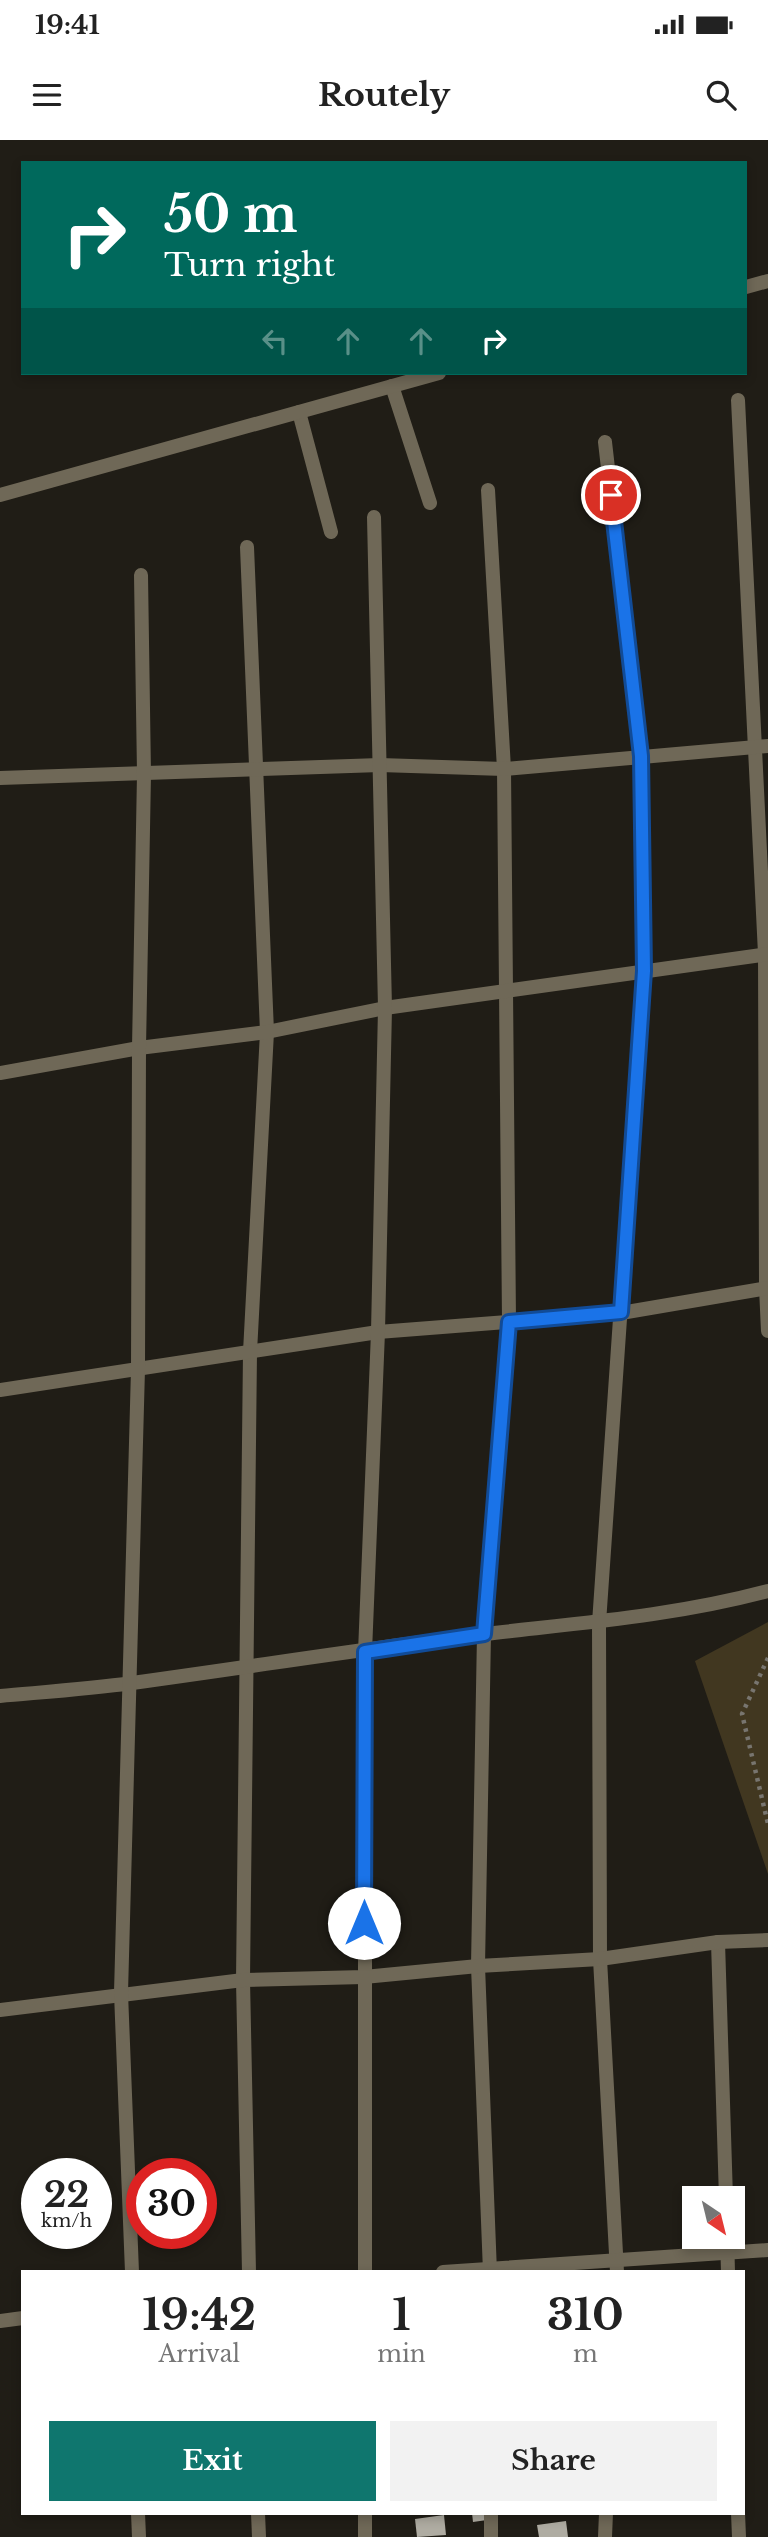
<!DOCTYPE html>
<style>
body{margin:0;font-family:"Libre Baskerville",serif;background:#f2f2f2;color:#222;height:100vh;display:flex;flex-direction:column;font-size:26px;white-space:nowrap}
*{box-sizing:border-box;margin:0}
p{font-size:23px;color:#767676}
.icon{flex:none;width:38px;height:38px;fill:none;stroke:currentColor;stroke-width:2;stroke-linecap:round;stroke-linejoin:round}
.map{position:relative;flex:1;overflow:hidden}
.side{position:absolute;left:21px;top:2130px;width:724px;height:245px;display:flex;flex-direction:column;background:#fff;border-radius:0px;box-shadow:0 4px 10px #0003}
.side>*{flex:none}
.hud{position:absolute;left:21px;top:21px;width:726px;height:214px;border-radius:0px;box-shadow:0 4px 10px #0003;background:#00695c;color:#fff;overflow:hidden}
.needle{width:46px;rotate:145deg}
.fabs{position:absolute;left:682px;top:2046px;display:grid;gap:14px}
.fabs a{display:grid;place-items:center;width:63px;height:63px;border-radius:0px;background:#fff;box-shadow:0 4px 10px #0003;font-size:35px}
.speed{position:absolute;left:21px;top:2018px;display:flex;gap:14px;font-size:35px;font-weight:700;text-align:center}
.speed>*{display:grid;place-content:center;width:91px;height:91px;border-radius:50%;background:#fff;box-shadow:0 4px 10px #0003;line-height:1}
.speed small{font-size:18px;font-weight:400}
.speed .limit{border:10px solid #d22;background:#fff;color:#111}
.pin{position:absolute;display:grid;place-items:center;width:60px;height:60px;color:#fff;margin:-30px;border:4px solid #fff;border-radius:50%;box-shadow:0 2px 7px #0007}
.me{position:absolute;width:77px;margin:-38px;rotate:0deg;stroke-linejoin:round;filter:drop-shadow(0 0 5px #0008)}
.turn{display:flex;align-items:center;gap:24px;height:147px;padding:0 28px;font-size:32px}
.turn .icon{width:91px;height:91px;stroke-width:2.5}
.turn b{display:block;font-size:49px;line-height:60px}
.lanes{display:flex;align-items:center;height:66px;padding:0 28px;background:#0003;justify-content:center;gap:35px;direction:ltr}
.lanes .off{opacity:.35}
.eta{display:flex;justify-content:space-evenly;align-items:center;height:119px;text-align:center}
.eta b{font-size:42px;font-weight:800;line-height:49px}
.button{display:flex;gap:14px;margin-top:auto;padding:14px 28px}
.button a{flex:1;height:80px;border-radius:0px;background:#0f766e;color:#fff;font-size:28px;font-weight:800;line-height:80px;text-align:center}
.button a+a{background:#f2f2f2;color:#222}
.status{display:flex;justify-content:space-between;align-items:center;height:49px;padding:0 35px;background:#fff;direction:ltr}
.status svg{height:19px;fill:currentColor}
header{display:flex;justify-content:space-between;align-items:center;height:91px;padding:0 28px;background:#fff;font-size:32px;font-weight:800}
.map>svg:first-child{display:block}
.green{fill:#413720}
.building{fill:#afaca2}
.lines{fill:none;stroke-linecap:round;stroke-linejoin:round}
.path{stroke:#78756f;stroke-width:4.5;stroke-dasharray:3.5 5;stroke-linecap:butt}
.street{stroke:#6f6857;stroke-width:14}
.route-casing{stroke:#114b97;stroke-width:18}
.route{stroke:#1a73e8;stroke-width:12}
</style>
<div class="status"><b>19:41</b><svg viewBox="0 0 49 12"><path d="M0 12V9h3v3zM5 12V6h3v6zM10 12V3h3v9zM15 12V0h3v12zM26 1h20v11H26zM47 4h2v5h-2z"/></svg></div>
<header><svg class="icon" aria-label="menu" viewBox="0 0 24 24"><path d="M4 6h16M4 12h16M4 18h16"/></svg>Routely<svg class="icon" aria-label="search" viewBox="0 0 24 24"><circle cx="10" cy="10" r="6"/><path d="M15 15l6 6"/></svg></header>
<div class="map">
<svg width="768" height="2397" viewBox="0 0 768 2397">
<rect width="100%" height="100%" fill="#201d16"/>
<path class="green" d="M768 1482V1734L695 1521Z"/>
<g class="building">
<path d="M472 2373H487V2380L473 2382Z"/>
<path d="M444 2375 446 2395 417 2397 415 2379Z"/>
<path d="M566 2381 568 2397H539L537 2385Z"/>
</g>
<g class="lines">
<path class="path" d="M768 1518 742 1574 768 1684"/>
<g class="street">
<path d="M746 147 768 141"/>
<path d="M392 246 430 363"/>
<path d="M738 260 765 814 766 1148 768 1191"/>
<path d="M299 272 331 392"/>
<path d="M605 302 641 616 644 831 599 1483 600 1819 617 2132"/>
<path d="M488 350 504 629 509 1182 484 1494 478 1826 490 2132"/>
<path d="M0 355 439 233"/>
<path d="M247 407 267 892 250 1212 243 1840 249 2132"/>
<path d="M0 638 380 625 504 629 768 606"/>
<path d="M0 933 139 908 267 892 385 868 768 814"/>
<path d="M0 1250 378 1192 621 1173 768 1148"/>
<path d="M0 1556C44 1552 88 1549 132 1543 250 1527 367 1508 485 1494 580 1483 675 1476 768 1451"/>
<path d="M718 1802 726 2058"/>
<path d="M0 1870 243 1840 364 1837 478 1826 600 1819 718 1802 768 1800"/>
<path d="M727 2096 728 2132"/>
<path d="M132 2132 121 1853 138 1229 139 908 144 634 141 435"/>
<path d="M365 2132V1512L378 1192 385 868 374 377"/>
<path d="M443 2132 768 2110"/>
<path d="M0 2181 23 2178"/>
<path d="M138 2373 139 2397"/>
<path d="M258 2373 259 2397"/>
<path d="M491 2373V2397"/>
<path d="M738 2373 739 2397"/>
<path d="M365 2397V2373"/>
<path d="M605 2397 606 2373"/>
</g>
</g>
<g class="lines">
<g class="route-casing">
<path id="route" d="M364 1783 365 1512 484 1494 509 1182 621 1172 644 831 641 616 611 355"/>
</g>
<use href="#route" class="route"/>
</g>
</svg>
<div class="fabs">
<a><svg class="needle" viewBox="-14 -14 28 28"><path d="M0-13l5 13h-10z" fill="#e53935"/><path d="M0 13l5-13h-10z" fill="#767676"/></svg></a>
</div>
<div class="speed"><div>22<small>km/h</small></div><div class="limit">30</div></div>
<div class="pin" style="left:611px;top:355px;background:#d93025"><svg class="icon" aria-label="arrive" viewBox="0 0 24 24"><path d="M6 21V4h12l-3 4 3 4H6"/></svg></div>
<svg class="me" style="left:364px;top:1783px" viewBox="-20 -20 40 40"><circle r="19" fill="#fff"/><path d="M0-13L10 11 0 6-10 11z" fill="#1a73e8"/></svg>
<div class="hud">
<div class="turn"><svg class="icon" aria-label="right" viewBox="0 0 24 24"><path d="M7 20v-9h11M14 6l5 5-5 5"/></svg><div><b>50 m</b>Turn right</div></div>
<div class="lanes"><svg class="icon off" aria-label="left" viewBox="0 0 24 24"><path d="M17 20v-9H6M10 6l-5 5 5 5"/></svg><svg class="icon off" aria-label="ahead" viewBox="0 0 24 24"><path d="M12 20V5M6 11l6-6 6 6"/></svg><svg class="icon off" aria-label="ahead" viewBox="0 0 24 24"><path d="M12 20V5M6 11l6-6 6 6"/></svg><svg class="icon" aria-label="right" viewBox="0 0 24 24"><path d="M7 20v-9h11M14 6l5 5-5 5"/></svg></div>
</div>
<section class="side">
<div class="eta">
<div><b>19:42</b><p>Arrival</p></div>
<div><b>1</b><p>min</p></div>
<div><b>310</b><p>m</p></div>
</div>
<div class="button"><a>Exit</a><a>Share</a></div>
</section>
</div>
